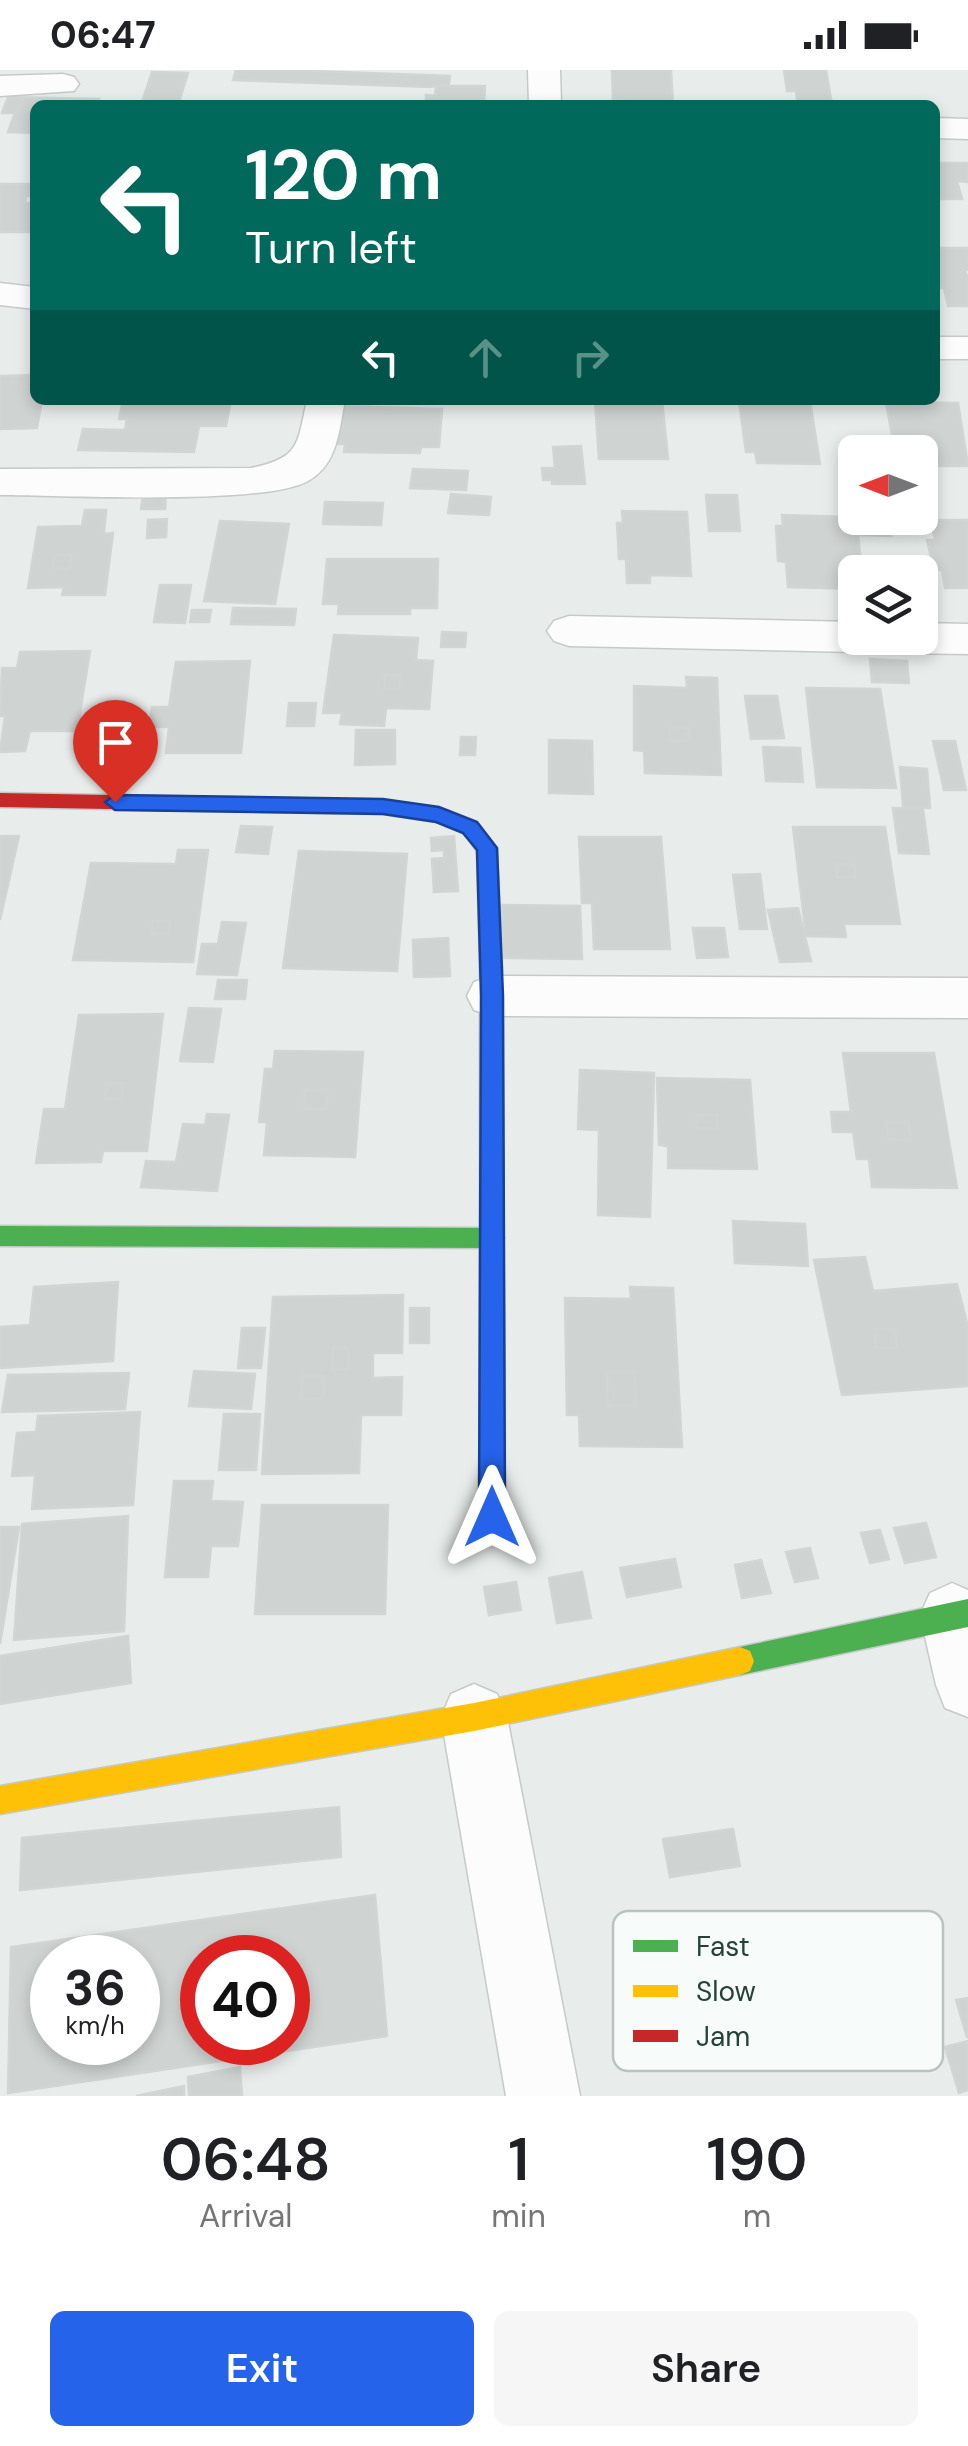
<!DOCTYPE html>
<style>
body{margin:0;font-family:"DM Sans",sans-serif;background:#f6f6f6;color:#202124;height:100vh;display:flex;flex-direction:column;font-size:38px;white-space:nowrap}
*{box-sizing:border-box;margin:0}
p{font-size:32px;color:#757577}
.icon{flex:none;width:55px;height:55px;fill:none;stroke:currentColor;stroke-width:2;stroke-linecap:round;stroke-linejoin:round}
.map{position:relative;height:2026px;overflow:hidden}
.side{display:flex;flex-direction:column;background:#fff;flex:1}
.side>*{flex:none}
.banner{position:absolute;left:30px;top:30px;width:910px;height:305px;border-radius:15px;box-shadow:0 5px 15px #0003;background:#00695c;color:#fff;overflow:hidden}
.needle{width:65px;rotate:270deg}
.buttons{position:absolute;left:838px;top:365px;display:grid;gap:20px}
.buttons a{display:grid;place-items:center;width:100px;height:100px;border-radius:15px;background:#fff;box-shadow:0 5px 15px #0003;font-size:50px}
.speed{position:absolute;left:30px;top:1865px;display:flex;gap:20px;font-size:50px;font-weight:700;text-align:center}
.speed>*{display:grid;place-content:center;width:130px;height:130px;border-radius:50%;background:#fff;box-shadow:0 5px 15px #0003;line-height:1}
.speed small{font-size:25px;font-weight:400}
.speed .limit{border:15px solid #d22;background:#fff;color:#111}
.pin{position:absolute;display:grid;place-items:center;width:85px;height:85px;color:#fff;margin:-102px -42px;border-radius:50% 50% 50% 0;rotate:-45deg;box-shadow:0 0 10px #0007}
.pin .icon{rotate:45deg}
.me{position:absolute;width:110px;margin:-55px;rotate:0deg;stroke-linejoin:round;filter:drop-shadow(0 0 8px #0008)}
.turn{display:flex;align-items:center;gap:35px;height:210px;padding:0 50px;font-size:45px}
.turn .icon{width:130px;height:130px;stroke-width:2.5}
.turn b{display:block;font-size:70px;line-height:85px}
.lanes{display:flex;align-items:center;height:95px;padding:0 50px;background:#0003;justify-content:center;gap:50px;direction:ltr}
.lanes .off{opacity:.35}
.eta{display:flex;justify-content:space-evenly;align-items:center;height:170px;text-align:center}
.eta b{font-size:60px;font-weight:600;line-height:70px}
.button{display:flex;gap:20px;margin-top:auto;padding:20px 50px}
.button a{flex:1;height:115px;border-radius:15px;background:#2563eb;color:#fff;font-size:40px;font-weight:600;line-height:115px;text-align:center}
.button a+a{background:#f6f6f6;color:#202124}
.status{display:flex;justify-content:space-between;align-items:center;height:70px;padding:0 50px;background:#fff;direction:ltr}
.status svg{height:28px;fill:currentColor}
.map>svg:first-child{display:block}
.building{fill:#cfd4d2;stroke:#d1d6d4;stroke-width:2.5;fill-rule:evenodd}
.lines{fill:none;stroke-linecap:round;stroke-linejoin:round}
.street-casing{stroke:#c5cac8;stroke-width:3}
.fast-casing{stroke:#c3cbc8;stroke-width:3}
.slow-casing{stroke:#c3cbc8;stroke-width:3}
.jam-casing{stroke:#c3cbc8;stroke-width:3}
.street{fill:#fcfcfc;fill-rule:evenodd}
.fast{fill:#4caf50;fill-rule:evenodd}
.slow{fill:#ffc107;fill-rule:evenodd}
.jam{fill:#c62828;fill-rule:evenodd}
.route{fill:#2563eb;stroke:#184099;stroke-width:2.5}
.key{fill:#f7fbf9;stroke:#b8c4c0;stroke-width:2.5}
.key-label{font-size:28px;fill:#24423a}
</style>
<div class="status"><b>06:47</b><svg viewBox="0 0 49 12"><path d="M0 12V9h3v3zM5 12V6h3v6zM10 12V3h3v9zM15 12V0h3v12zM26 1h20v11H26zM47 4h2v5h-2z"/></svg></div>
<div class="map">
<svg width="968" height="2026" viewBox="0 0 968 2026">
<rect width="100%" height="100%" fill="#e8edeb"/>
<g class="building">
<path d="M236 0H284L450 6 449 14 430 17 233 10Z"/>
<path d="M612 0H671L673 35 613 29Z"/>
<path d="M784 0H826L832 35H798L796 21H787Z"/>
<path d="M152 2 188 3 178 35H141Z"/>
<path d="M436 16H485L484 35H426V25L435 26Z"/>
<path d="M8 27 99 29 97 35H35V63L8 62 15 43H2Z"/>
<path d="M935 93H968V112L957 111 962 129H938Z"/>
<path d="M0 114H35V126H26L25 133H35V162H0Z"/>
<path d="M935 178H968V200H964L968 207V236H948L944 218H935Z"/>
<path d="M35 305V330H42L37 358 0 359V306Z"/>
<path d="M123 330 170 334V330H231L226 356H199L194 382 78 380 83 359 125 360 127 349H119Z"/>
<path d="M595 330H662L668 389H599Z"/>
<path d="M739 331H810L820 394 757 393 755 382H746Z"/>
<path d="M886 332 958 333 968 396H920V382H895Z"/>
<path d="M333 336 442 339 439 377H421L420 383 344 382 345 374H328Z"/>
<path d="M581 376 585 414H552V410H543L542 398H555L553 377Z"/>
<path d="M413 399 468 401 466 420 410 418Z"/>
<path d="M850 419H855V448H888L891 466 858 465 862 502H855V519L788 517 786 492 778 491 776 456H783L782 445 854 447Z"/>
<path d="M166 424 165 439H141L143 425Z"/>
<path d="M451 424 491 427 489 445 448 443Z"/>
<path d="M706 425H737L740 461H709Z"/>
<path d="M325 432 383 433 381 455 323 454Z"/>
<path d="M85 440H106L104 464 113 463 105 525H62L64 517 28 518 38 457 82 456ZM55 485H72L70 498 53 499Z"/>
<path d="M622 441 687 442 691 506 650 505V513H627L626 489H619L617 453H623Z"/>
<path d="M167 449 166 467 147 468 148 450Z"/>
<path d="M931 450H968V518H945L942 500H934L927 470H935Z"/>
<path d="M220 451 289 454 275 534 204 531Z"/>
<path d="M55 485H72L70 498 53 499Z"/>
<path d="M327 489H438L437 538H410V544H338L339 534H323Z"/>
<path d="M160 515H191L185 553 154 552Z"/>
<path d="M233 538 296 539 294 555 231 554Z"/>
<path d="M192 540H211L209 552H190Z"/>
<path d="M442 562 466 563 465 577H441Z"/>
<path d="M334 565 418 568 416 590 433 591 429 639 386 638 384 656 340 654 342 643H323ZM385 605H401L399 619H384Z"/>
<path d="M90 581 77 661H30L25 681 0 682 5 646H0L2 598H17L20 582Z"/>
<path d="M870 589 907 591 909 613 872 612Z"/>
<path d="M250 591 241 683H166L169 657H149L152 637H169L176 592Z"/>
<path d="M385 605H401L399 619H384Z"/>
<path d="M686 607 717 608 721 705 645 703 644 681 634 680V616L687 618ZM670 657 689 658V671L670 670Z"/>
<path d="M806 618 880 619 896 718 817 717Z"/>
<path d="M745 626H777L784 668 751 669Z"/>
<path d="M289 633H316L314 656H287Z"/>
<path d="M670 657 689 658V671L670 670Z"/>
<path d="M356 660H395V694L355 695Z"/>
<path d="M461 667H476L475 685H460Z"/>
<path d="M549 670 592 671 593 724 549 723Z"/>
<path d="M933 671H955L966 720H944Z"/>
<path d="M763 677 800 678 803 712 766 711Z"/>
<path d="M900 697 927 699 930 738 903 736Z"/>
<path d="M893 738 923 739 929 784 899 783Z"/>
<path d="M241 756 272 757 268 784 236 782Z"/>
<path d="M793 757H885L900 854H844L846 867 806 866ZM836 794 854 795 855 807H837Z"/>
<path d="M0 766H19L0 850Z"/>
<path d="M454 766 458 821 434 822 432 789 444 788V780L432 781 431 768Z"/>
<path d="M579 767H661L670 879H594L592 833H582Z"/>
<path d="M178 780H208L193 892 73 890 91 793 176 794ZM153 851H170L169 864H151Z"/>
<path d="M299 781 407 784 397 901 283 898Z"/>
<path d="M836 794 854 795 855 807H837Z"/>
<path d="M760 804 767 859H740L733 805Z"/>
<path d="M502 835 580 836 582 889 502 888Z"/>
<path d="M798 838 811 891 780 892 768 840Z"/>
<path d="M153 851H170L169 864H151Z"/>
<path d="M222 852 246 853 237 905 197 904 202 874H218Z"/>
<path d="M693 858H724L728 887 697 888Z"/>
<path d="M448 868 450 906 414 907 413 870Z"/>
<path d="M218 910H247L245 929H215Z"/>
<path d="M189 938 221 939 213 992 180 991Z"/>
<path d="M163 944 147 1081H103L101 1092 36 1093 44 1039H65L79 945ZM123 1013 121 1029H105L107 1014Z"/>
<path d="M275 981 363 982 355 1087 264 1085 267 1052H259L265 999H273ZM305 1020H328L326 1039H304Z"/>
<path d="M843 983H934L957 1118 872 1117 869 1089H857L853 1062H833L831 1042H851ZM886 1052H908L911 1070 889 1069Z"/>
<path d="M580 1000 654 1003 650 1147 598 1145 599 1060 578 1059Z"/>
<path d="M657 1008 750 1010 757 1099 668 1098V1076L659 1075ZM696 1045H717L718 1059 697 1058Z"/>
<path d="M123 1013 121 1029H105L107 1014Z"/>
<path d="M305 1020H328L326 1039H304Z"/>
<path d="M207 1044 229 1045 217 1121 141 1117 146 1091 176 1092 183 1054 205 1055Z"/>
<path d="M696 1045H717L718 1059 697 1058Z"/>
<path d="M886 1052H908L911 1070 889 1069Z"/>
<path d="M733 1151 805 1154 808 1196 735 1193Z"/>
<path d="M865 1187 873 1221 957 1214 968 1257V1316L842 1325 814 1190ZM875 1259 895 1260 897 1278 876 1277Z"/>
<path d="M118 1212 113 1291 0 1298V1257L30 1255 34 1217Z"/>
<path d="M630 1217 673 1218 682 1377 580 1376 579 1345H567L565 1228 631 1229ZM607 1302H634L636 1336H608Z"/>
<path d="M403 1225 402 1283H373V1308L402 1307 401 1345H361L359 1403 262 1404 273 1227ZM333 1278H349L348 1299 332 1300ZM302 1306H324V1328L301 1329Z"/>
<rect x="410" y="1238" width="19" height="35"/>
<path d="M242 1258H265L261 1298H238Z"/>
<path d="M875 1259 895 1260 897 1278 876 1277Z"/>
<path d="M333 1278H349L348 1299 332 1300Z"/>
<path d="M194 1301 255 1304 251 1339 189 1336Z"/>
<path d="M607 1302H634L636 1336H608Z"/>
<path d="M129 1303 125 1339 2 1342 8 1305Z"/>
<path d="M302 1306H324V1328L301 1329Z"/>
<path d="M140 1342 133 1435 32 1439 35 1405 12 1406 17 1363 36 1362 38 1346Z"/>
<path d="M224 1344H260L256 1400H219Z"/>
<path d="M174 1411H213L211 1431 243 1432 238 1476H211L208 1507H165Z"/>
<path d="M262 1435H388L385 1544H255Z"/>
<path d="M128 1446 124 1561 14 1570 22 1454Z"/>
<path d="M926 1453 936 1487 905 1493 894 1458Z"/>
<path d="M0 1457H19L0 1574Z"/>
<path d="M880 1460 889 1489 870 1493 861 1463Z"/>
<path d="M810 1478 818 1508 795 1512 786 1482Z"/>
<path d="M675 1489 681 1517 627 1527 620 1498Z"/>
<path d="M761 1490 771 1523 742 1528 735 1495Z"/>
<path d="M582 1502 591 1548 557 1553 549 1508Z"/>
<path d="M516 1512 521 1540 489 1545 484 1517Z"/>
<path d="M128 1566 131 1613 0 1634V1586Z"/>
<path d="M339 1737 341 1787 20 1820 22 1768Z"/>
<path d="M733 1759 740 1796 670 1807 663 1769Z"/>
<path d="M375 1825 387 1966 8 2023 11 1877ZM52 1888H138V1972H52ZM202 1888H288V1972H202Z"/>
<path d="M968 1928V1967H967L956 1930Z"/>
<path d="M968 1971V2020L959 2023 945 1977Z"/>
<path d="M240 1997 242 2026H189L188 2007Z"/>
<path d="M184 2016V2026H136Z"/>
</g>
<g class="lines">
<g class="street-casing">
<g id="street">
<path d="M528 0H560L561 35H529Z"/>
<path d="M63 4 74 7 79 14 74 21 0 26V6Z"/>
<path d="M935 48 968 49V69L935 68Z"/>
<path d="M0 213 35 217V239L0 235Z"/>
<rect x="935" y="267" width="33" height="22"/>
<path d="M307 330H345C339 359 338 395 308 411 264 436 61 425 0 425V399L251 398C300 388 297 375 307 330Z"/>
<path d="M569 546 855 552V568H920V553L968 554V584L896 583 881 579 875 570 870 578 855 582 569 576 554 571 547 561 554 551Z"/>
<path d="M492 906 968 908V948L492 946 474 940 467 926 474 912Z"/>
<path d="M952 1513 968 1520V1647L945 1638 936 1615 920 1545 930 1523Z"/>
<path d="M474 1614 497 1624 507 1647 580 2026H506L441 1647 451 1624Z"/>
</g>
</g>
<g class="fast-casing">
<g id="fast">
<path d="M0 1156 492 1158 500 1161 504 1168 500 1175 492 1178 0 1176Z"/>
<path d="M492 1264 501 1267 504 1275 505 1447 501 1456 492 1460 483 1456 479 1447 480 1275 483 1267Z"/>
<path d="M968 1529V1557L740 1605 730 1601 726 1591 730 1581 740 1577Z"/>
</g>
</g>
<g class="slow-casing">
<g id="slow">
<path d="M491 888 502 897 504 1275 501 1283 492 1286 483 1283 480 1275V897Z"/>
<path d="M740 1577 750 1581 754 1591 750 1601 740 1605 474 1661 0 1744V1716L474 1633Z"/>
</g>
</g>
<g class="jam-casing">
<path id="jam" d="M0 723 383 730 446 740 477 752 497 779 502 897 491 906 480 897 477 781 463 762 437 752 383 744 0 737Z"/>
</g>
<use href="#street" class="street"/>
<use href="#fast" class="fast"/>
<use href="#slow" class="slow"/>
<use href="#jam" class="jam"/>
</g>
<path class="route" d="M115 725 383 729 439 737 477 752 497 778 503 926 505 1447 501 1456 492 1460 483 1456 479 1447 481 926 477 780 463 763 436 752 383 744 115 740 105 732Z"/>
<rect x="613" y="1841" width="330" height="160" rx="15" class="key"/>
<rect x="633" y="1870" width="45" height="12" fill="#4caf50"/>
<rect x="633" y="1915" width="45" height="12" fill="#ffc107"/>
<rect x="633" y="1960" width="45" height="12" fill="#c62828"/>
<g class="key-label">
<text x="696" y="1886">Fast</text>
<text x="696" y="1931">Slow</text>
<text x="696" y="1976">Jam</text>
</g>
</svg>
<div class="buttons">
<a><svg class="needle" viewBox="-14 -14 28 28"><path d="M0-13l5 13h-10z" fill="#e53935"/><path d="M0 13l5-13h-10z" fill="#757577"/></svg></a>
<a><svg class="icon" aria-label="layers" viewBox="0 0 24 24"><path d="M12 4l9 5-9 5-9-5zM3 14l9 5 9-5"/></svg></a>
</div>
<div class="speed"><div>36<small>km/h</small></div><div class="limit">40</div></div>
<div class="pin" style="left:115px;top:732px;background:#d93025"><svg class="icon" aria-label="arrive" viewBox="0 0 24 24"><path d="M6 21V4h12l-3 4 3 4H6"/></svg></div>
<svg class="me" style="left:492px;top:1447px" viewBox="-20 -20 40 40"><path d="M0-17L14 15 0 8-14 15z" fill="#2563eb" stroke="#fff" stroke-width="4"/></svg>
<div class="banner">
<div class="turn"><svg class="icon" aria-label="left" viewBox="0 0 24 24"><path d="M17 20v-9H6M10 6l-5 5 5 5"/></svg><div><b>120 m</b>Turn left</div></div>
<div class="lanes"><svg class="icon" aria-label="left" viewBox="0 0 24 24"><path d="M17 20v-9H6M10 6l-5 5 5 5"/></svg><svg class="icon off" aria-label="ahead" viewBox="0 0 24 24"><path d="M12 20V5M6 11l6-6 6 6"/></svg><svg class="icon off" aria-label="right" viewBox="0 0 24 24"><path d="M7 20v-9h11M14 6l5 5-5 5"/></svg></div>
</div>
</div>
<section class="side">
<div class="eta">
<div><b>06:48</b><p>Arrival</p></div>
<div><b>1</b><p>min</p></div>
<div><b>190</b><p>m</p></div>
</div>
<div class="button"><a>Exit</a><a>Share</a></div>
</section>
